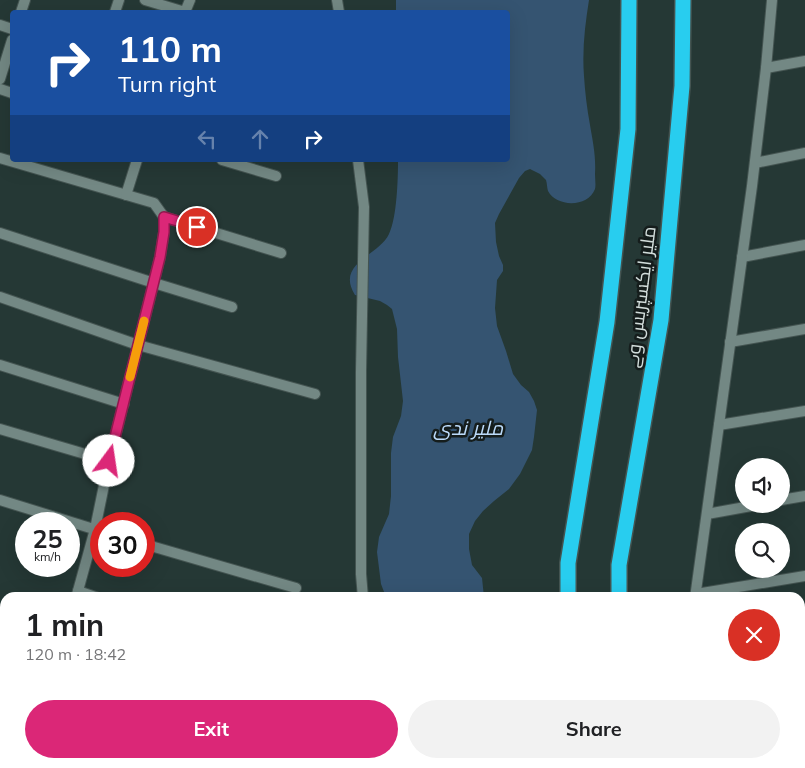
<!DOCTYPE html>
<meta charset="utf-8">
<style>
body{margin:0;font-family:Mulish,Cairo,sans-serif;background:#f2f2f2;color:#202124;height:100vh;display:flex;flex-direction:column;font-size:19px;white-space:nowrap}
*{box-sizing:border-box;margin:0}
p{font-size:16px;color:#757577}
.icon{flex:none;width:28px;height:28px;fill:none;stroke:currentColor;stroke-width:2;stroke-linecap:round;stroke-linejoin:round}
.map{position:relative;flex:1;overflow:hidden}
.sheet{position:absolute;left:0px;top:592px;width:805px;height:176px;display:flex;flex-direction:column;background:#fff;border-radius:15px 15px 0 0;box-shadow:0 5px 20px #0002}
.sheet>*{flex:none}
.top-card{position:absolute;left:10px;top:10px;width:500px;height:152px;border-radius:5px;box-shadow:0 5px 20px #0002;background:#1a4fa0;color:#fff;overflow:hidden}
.controls{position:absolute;left:735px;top:458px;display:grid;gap:10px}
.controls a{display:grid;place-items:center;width:55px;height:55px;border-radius:50%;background:#fff;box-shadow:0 5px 20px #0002;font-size:25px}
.speed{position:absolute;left:15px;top:512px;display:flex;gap:10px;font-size:25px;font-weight:700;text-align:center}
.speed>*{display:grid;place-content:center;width:65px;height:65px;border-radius:50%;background:#fff;box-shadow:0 5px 20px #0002;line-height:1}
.speed small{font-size:12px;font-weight:400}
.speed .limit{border:8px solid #d22;background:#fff;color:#111}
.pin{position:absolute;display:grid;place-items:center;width:42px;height:42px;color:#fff;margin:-21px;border:2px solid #fff;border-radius:50%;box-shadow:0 1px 5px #0007}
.me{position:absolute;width:55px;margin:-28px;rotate:14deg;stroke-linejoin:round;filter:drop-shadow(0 0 4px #0008)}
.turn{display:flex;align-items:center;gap:18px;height:105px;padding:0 25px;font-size:22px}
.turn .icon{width:65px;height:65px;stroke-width:2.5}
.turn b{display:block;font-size:35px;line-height:42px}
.lanes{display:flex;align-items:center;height:48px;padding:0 25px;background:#0003;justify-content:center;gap:25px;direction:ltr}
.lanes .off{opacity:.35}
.round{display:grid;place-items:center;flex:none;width:52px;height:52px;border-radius:26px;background:#f2f2f2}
.head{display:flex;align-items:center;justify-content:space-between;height:85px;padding:0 25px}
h1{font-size:30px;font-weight:700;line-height:38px}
.button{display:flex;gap:10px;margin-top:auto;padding:10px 25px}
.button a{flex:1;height:58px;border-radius:30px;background:#db2777;color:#fff;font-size:20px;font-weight:700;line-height:58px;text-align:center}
.button a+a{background:#f2f2f2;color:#202124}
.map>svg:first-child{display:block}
.water{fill:#355471}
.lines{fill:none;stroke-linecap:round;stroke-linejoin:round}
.minor-casing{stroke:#445451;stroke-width:12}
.motorway-casing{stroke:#445451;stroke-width:18}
.minor{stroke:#738884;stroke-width:10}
.motorway{stroke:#28cdef;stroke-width:15}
.route-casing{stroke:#8e194d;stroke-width:12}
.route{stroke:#db2777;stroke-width:9}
.slow{stroke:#f59e0b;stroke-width:9}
.labels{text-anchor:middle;stroke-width:5;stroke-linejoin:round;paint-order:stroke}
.street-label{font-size:19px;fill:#d2dddb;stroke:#151d1c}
.water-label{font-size:20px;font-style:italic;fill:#bcdbfa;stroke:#151d1c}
</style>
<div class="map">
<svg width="805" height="768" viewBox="0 0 805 768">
<rect width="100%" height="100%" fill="#253835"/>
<g class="water">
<path d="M396 0H589C585 25 582 50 584 76 585 92 587 109 590 125 593 143 596 156 595 174 595 179 596 185 595 189 588 208 556 207 548 191 547 188 547 183 546 180L540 174 530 169 525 171 519 178 499 214 495 223 496 242 499 256 503 265V271L497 280 495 308 497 326 506 351 513 374 521 385 529 392 534 401 537 410 534 437 532 450 520 474 509 489 494 501 483 511 475 521 469 534V549L472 565 482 578 484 597H386L381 584 377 552 379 537 389 514 391 496V453L393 437 401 416 403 401 398 357 397 329 392 309 387 305 380 301 355 295C335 263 379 256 389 234 397 217 398 179 398 160H508V12H396Z"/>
<rect x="394" y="764" width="85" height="4"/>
</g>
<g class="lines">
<g class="minor-casing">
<g id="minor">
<path d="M145 0 185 12"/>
<path d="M337 0 339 12"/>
<path d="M21 12 25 0"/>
<path d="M115 12 119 0"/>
<path d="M185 12 190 0"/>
<path d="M0 25 12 29"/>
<path d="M766 68 805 61"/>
<path d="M0 79 12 40"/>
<path d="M0 89 12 93"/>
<path d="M0 158 154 203 164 217V232L160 257 109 461 95 529 76 598"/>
<path d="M222 160 276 176"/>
<path d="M358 160 364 207 361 372V574L363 598"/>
<path d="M755 163 805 153"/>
<path d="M126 195 137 160"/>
<path d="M164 217 281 253"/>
<path d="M0 233 154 283 232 307"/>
<path d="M742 257 805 245"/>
<path d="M0 297 138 345 315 394"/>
<path d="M730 342 805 329"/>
<path d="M0 365 124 404"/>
<path d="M719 425 805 411"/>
<path d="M0 429 109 461"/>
<path d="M0 500 100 531"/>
<path d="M781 500 805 496"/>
<path d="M707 514 762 504"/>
<path d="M144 544 296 588"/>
<path d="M78 591 98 598"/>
<path d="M696 594 805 576"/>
<path d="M695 598 752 186 766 68 772 0"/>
<path d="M0 633 5 634"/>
<path d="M800 663 805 662"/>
<path d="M0 698 5 700"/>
<path d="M800 754 805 753"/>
<path d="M0 764 14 768"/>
<path d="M209 764 225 768"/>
<path d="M688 764 689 768"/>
<path d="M24 768 25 764"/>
<path d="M127 768 128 764"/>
<path d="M369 768V764"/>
<path d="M723 768 746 764"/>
</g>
</g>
<g class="motorway-casing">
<g id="motorway">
<path d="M568 598V563L607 322 628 129 629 0"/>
<path d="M619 598V565L661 320 682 86 683 0"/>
<path d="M569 764V768"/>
<path d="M622 764V768"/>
</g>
</g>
<use href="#minor" class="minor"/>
<use href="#motorway" class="motorway"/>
</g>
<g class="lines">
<g class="route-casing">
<path id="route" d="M109 461 160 257 164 232V217L197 227"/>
</g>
<use href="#route" class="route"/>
<path class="slow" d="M130 377 144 321"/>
</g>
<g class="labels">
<g class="street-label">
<text transform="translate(640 297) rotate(-83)" y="7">ملیر ایکسپریس وے</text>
</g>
<g class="water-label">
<text x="468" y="435">ملیر ندی</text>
</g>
</g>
</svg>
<div class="controls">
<a><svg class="icon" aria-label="sound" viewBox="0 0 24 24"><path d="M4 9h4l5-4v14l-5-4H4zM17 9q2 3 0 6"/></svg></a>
<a><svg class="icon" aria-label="search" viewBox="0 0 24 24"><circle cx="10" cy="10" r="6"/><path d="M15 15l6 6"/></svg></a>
</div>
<div class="speed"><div>25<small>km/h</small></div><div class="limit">30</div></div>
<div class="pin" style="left:197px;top:227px;background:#d93025"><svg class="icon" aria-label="arrive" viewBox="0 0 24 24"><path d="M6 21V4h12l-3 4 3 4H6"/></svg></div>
<svg class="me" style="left:109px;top:461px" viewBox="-20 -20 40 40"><circle r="19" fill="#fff"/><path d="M0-13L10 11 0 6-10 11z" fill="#db2777"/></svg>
<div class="top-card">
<div class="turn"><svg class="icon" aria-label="right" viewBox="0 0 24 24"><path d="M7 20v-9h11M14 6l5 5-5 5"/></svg><div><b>110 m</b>Turn right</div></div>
<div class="lanes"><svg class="icon off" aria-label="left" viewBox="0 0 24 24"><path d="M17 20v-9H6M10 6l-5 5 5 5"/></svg><svg class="icon off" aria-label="ahead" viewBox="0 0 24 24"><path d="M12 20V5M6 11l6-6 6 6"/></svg><svg class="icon" aria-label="right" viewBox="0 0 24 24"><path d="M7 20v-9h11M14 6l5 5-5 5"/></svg></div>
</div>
<section class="sheet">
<div class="head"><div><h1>1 min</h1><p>120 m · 18:42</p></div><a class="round" style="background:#d93025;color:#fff"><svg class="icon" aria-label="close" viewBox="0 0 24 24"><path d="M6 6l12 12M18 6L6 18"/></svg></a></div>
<div class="button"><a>Exit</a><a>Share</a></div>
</section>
</div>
